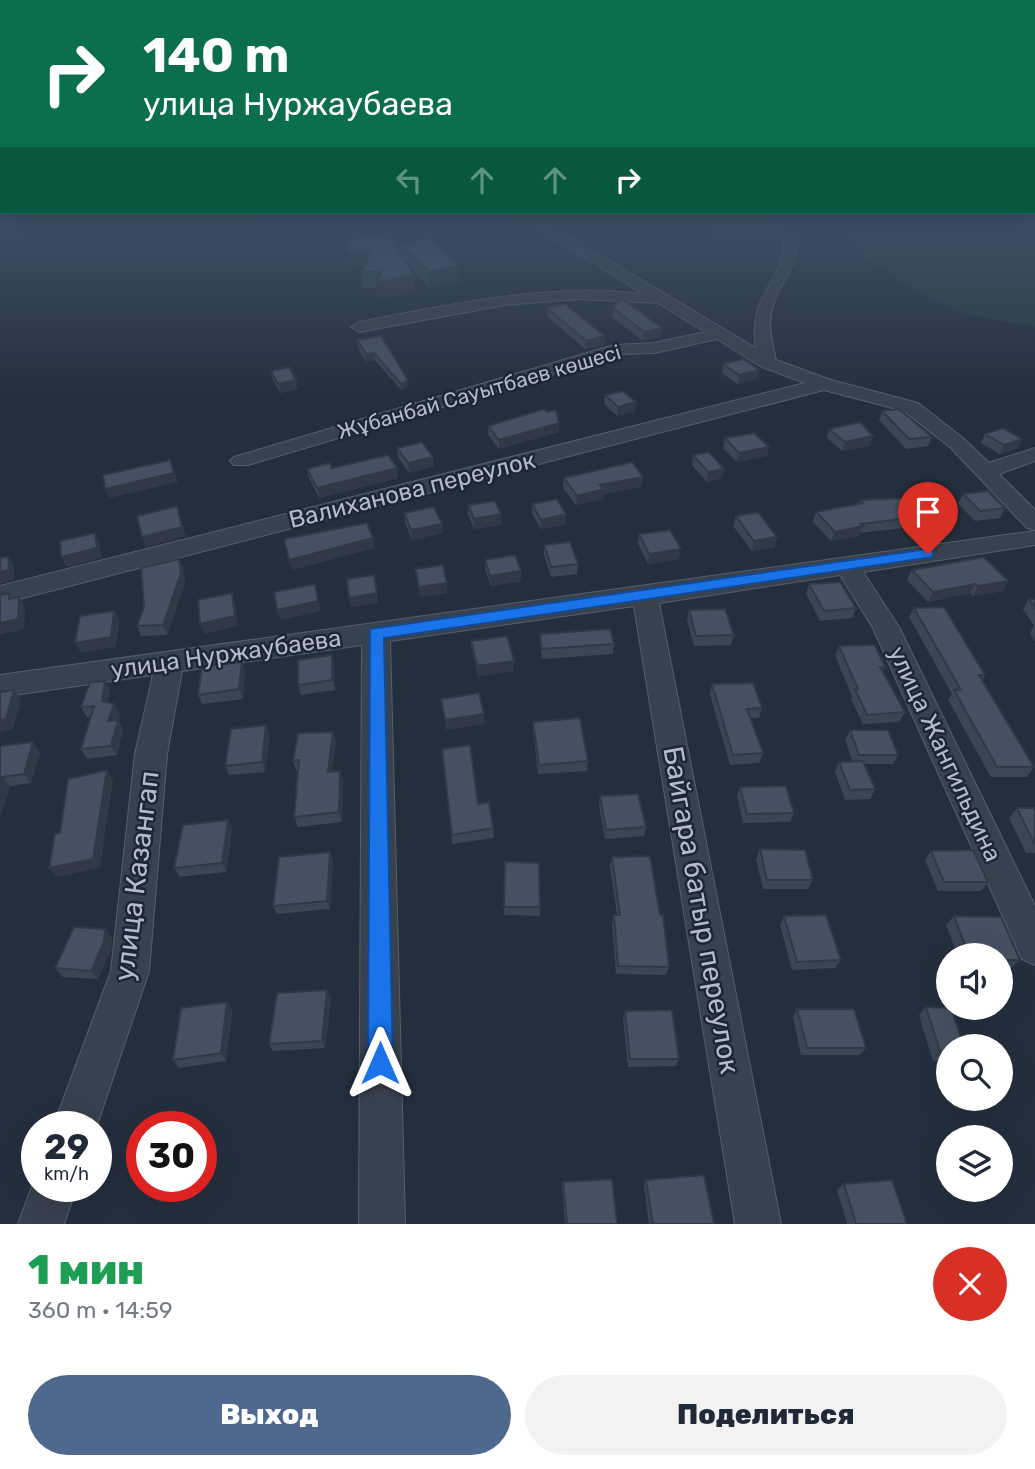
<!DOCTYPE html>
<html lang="ru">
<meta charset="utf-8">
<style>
body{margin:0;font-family:Rubik,sans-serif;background:#f2f2f3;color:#1f2937;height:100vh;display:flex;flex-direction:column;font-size:26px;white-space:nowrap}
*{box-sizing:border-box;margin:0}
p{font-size:23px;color:#747a83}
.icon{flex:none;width:38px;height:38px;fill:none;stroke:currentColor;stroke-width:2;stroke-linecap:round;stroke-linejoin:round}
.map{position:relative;height:1224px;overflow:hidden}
.side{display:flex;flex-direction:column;background:#fff;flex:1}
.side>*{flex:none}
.top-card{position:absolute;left:0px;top:0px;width:1036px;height:214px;box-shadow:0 7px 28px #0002;background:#0b6e4f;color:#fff;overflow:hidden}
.fabs{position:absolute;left:936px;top:943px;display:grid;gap:14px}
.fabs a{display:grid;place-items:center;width:77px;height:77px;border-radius:50%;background:#fff;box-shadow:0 7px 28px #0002;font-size:35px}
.speed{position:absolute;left:21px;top:1111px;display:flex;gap:14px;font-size:35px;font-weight:700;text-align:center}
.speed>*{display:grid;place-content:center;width:91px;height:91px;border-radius:50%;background:#fff;box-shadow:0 7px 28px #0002;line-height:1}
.speed small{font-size:18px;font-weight:400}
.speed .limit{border:10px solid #d22;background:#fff;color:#111}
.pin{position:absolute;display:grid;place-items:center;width:60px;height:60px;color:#fff;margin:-72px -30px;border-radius:50% 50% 50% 0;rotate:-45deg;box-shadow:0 0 7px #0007}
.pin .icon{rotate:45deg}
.me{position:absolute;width:77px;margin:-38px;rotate:0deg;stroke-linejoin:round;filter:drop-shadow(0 0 5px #0008)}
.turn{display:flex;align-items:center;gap:24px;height:147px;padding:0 28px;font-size:32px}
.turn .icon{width:91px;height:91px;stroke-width:2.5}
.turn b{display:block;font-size:49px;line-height:60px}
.lanes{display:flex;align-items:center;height:66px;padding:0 28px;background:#0003;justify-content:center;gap:35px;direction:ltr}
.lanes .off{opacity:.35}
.round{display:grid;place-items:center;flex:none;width:74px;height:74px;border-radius:37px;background:#f2f2f3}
.overview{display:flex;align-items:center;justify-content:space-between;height:119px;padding:0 28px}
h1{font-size:42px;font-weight:800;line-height:52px;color:#1e9e55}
.cta{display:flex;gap:14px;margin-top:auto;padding:14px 28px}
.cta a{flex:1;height:80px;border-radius:42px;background:#4f688e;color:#fff;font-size:28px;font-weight:800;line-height:80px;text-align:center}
.cta a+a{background:#f2f2f3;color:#1f2937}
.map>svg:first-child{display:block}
.green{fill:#263c3f}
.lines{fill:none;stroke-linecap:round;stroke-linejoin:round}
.minor-casing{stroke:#565f6c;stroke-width:2}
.minor{fill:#38414e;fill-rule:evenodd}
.wall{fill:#3b4654}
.shaded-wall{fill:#303945}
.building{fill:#455162;stroke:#303945;stroke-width:2}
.route{fill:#1a73e8;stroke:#114b97;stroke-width:2}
.labels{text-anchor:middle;stroke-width:5;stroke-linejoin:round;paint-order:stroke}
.far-street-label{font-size:21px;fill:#b4bcc9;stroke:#1d2633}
.street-label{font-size:24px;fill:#b4bcc9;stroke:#1d2633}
.near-street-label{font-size:28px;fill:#b4bcc9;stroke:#1d2633}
</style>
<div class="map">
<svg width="1035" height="1224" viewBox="0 0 1035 1224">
<rect width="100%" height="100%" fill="#242f3e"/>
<path class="green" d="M840 224H1035V326C1014 323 992 320 971 315 935 306 853 259 840 224Z"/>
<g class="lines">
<g class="minor-casing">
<g id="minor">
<path d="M531 224H547L756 348C747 292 784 285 784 239 760 220 725 244 701 224 730 224 777 214 798 238 798 266 781 280 773 305 767 323 772 342 776 360L831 380 918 403 964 439 989 463 1035 448V461L999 474 1035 510V530L1027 528 950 447 904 411 824 390 0 604V586L805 383 762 367 717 339 654 353 621 354 248 465H234L230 461 234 457 614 345 654 343 705 332 658 303 578 299 505 305 359 332 351 327 359 322C453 304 547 283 643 294Z"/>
<path d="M1035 531V545L863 572 899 627 1035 906V965L1022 959 873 628 840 575 659 603 781 1224H735L634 606 390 641 405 1224H359L362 645 182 671 167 754 149 971 96 1128 53 1127 111 971 135 754 153 675 0 697V675Z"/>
<path d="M37 1173V1186H77L64 1224H18Z"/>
</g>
</g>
<use href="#minor" class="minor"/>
</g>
<g class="wall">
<path d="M668 224H705L704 229 684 233Z"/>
<path d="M348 240 402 256 401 245 458 266 459 282 430 288 408 265 415 291 378 299 376 288H363L361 272 364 266 352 267Z"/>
<path d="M547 308 604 345 585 349 547 316Z"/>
<path d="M613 308 660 337 643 341 612 317Z"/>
<path d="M357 340 408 380V387L402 391 375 360 366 362 358 347Z"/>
<path d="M723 364 757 379 737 384 722 373Z"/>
<path d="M271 371 296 380 298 389 280 393 273 380Z"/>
<path d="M605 395 636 402 635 411 617 416 604 404Z"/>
<path d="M882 411 932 437 928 446 906 449 879 420Z"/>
<path d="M559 423V432L499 449 488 435V426Z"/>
<path d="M829 429 870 446 842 451 827 438Z"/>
<path d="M985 434 1022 439 1018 448 1000 454 981 443Z"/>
<path d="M725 438 769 447 767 456 737 462 723 448Z"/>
<path d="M397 448 434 466 409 473 398 457Z"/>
<path d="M693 455 722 478 707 482 692 465Z"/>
<path d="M332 468H397L398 478 319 498 309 478 307 469Z"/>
<path d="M643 477 641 487 604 494 603 499 576 505 563 488 564 478Z"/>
<path d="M963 494 1005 508 1000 518 975 521 958 504Z"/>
<path d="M860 500 943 514 938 524 860 533 859 536 831 541 813 522 816 512 859 503Z"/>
<path d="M532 504 566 524 541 529 532 514Z"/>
<path d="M468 505 502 524 474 529 468 515Z"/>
<path d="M404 513 442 524 443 533 412 540 405 523Z"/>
<path d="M736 516 775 547 752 551 733 526Z"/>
<path d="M639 534 679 559 648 564 638 544Z"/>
<path d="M544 545 578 564 577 574 551 577 544 555Z"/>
<path d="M179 559 183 569 185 583 167 635 141 636 137 626Z"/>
<path d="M485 560 521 581 491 586 485 569Z"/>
<path d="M912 570 1008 581 1003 591 973 596 970 593 928 602 907 580Z"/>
<path d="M809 584 856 608 852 618 820 621 806 594Z"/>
<path d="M1029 599H1035V642L1030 633 1034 626 1023 609Z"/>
<path d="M914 608 985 675 982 680 1034 767 1027 777H991L948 700 952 694 909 617Z"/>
<path d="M689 610 734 635 731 645 694 646 687 620Z"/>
<path d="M540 634 614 644 613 654 542 659 540 644Z"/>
<path d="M471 641 514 671 478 676 472 651Z"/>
<path d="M839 646 885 667 882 672 905 712 899 722 863 724 851 699 852 696 835 656Z"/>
<path d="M242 662 245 671 243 699 202 704 198 695Z"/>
<path d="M334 665 335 690 301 695 298 685Z"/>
<path d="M712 684 762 708 759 718H750L763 753 759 763 730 765 710 694Z"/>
<path d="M110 691 108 703 120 714 118 720 123 730 117 755 87 759 81 749 91 717H87L81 707Z"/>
<path d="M533 722 588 761 587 771 538 774 533 731Z"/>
<path d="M266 725 270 735 265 772 229 775 225 766Z"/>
<path d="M850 730 898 755 893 764H864L875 789 870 799 845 800 835 772 839 762H853L845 740Z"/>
<path d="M333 732 336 741 332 771 343 780 342 822 298 827 294 817 298 770H296L293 761Z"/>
<path d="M0 746 40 752 31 783 10 786 0 817Z"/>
<path d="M442 749 493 828 494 838 452 844Z"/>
<path d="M740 787 794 813 790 822 743 823 737 796Z"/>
<path d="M600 796 646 827 644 836 605 839 599 806Z"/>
<path d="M1017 808H1035V853H1026L1009 818Z"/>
<path d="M228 820 232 829 226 872 180 877 174 868Z"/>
<path d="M760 849 813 880 808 889H763L756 859Z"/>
<path d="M931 851 988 882 981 891H938L925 860Z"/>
<path d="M330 852 333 861 330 909 277 914 273 906Z"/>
<path d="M612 857 669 967 666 975 616 974 612 924 614 915H617L610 866Z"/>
<path d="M505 862 540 907V916L504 915Z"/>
<path d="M784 916 841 960 835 968 792 970 780 925Z"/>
<path d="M954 916 1020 960 1011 968H1001V956H958L946 925Z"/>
<path d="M105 929 112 938 111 950 98 979 63 977 55 968Z"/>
<path d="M327 990 331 999 325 1048 273 1051 269 1044Z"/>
<path d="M227 1002 232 1010 226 1061 179 1068 173 1060Z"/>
<path d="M926 1007 948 1046V1062L933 1061 919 1015Z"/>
<path d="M797 1009 866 1048 859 1055H801L793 1017Z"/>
<path d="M625 1011 679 1059 676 1066 628 1067 623 1018Z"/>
<path d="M646 1180 714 1224H649L644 1185Z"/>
<path d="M563 1182 617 1224H565L562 1188Z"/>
<path d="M844 1184 907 1224H847L837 1190Z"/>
</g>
<g class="shaded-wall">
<path d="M686 224H705L704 229 684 233Z"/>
<path d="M373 249 375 265 352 267 350 252Z"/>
<path d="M458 266 459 282 430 288 429 272Z"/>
<path d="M414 275 415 291 378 299 376 283Z"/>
<path d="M662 328 660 337 643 341 644 332Z"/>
<path d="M605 336 604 345 585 349 586 341Z"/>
<path d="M374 353 375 360 366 362V354Z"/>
<path d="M759 370 757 379 737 384 739 375Z"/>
<path d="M296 380 298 389 280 393 278 384Z"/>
<path d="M408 380V387L402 391 401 384Z"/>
<path d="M636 402 635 411 617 416 618 407Z"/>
<path d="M559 423V432L499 449V440Z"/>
<path d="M873 436 870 446 842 451 845 442Z"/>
<path d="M1022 439 1018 448 1000 454 1004 445Z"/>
<path d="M769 447 767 456 737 462 739 453Z"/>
<path d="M433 457 434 466 409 473 408 463Z"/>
<path d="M170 460 178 482 110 498 105 489Z"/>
<path d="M397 468 398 478 319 498 317 488Z"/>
<path d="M724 469 722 478 707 482 708 472Z"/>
<path d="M643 477 641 487 604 494 603 499 576 505 577 496 600 485Z"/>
<path d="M177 506 186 536 146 547 142 537Z"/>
<path d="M501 514 502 524 474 529V519Z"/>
<path d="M566 514V524L541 529V520Z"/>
<path d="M442 524 443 533 412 540 411 530Z"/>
<path d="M863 526 859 536 831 541 835 532Z"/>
<path d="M95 533 99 542 102 558 66 567 61 557Z"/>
<path d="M777 537 775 547 752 551 754 541Z"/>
<path d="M373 538 375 548 292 570 289 560Z"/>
<path d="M681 549 679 559 648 564 649 554Z"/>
<path d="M8 556 14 565V580L0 584V572Z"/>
<path d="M179 559 183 569 185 583 167 635 163 625Z"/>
<path d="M521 571V581L491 586 490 576Z"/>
<path d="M1008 581 1003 591 973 596 978 586Z"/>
<path d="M447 583V593L420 597 419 587Z"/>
<path d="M315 584 321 611 280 620 277 610Z"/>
<path d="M975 584 970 593 928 602 933 592Z"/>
<path d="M232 593 235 603 238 626 204 634 200 624Z"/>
<path d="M377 593 378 603 351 607 349 598Z"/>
<path d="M19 597 25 607 24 629 0 635V623Z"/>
<path d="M114 611 119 620 116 647 81 653 75 643Z"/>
<path d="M332 655 334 665 335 690 332 680Z"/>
<path d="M514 661V671L478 676 477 666Z"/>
<path d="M242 662 245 671 243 699 239 689Z"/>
<path d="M105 681 110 691 107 711 102 701Z"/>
<path d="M14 690 21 700 13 729 0 732V720Z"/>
<path d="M114 704 120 714 114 731 108 721Z"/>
<path d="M484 714 485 724 446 730 445 720Z"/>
<path d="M118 720 123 730 117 755 111 746Z"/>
<path d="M266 725 270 735 265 772 262 762Z"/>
<path d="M333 732 336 741 331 781 328 772Z"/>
<path d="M33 742 40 752 31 783 24 774Z"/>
<path d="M107 770 113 780 100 868 56 877 49 868Z"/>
<path d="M340 771 343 780 342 822 339 812Z"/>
<path d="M2 777 10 786 0 817V784Z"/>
<path d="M228 820 232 829 226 872 222 863Z"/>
<path d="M330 852 333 861 330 909 327 901Z"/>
<path d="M105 929 112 938 111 950 98 979 91 971Z"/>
<path d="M327 990 331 999 325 1048 322 1041Z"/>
<path d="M227 1002 232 1010 226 1061 221 1053Z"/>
</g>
<g class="building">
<path d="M385 228 414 275 376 283 381 272H361L373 249 350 252 348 240 381 235Z"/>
<path d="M431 237 458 266 429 272 401 245Z"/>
<path d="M621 298 662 328 644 332 613 308Z"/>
<path d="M565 304 605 336 586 341 547 308Z"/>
<path d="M381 336 408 380 401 384 374 353 366 354 357 340Z"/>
<path d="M744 359 759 370 739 375 723 364Z"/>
<path d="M289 367 296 380 278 384 271 371Z"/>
<path d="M623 391 636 402 618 407 605 395Z"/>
<path d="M544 409 547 412 556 410 559 423 499 440 488 426Z"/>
<path d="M899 409 932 437 909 439 882 411Z"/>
<path d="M860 422 873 436 845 442 829 429Z"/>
<path d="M1003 428 1022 439 1004 445 985 434Z"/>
<path d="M754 433 769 447 739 453 725 438Z"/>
<path d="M422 442 433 457 408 463 397 448Z"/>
<path d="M709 452 724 469 708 472 693 455Z"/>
<path d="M388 455 397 468 317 488 307 469 330 463 332 468Z"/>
<path d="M170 460 174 473 105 489 103 475Z"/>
<path d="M632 462 643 477 600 485 604 489 577 496 564 478Z"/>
<path d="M988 491 1005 508 980 511 963 494Z"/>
<path d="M927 497 943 514 861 524 863 526 835 532 816 512 863 503 860 500Z"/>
<path d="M557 499 566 514 541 520 532 504Z"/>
<path d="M495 501 501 514 474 519 468 505Z"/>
<path d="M177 506 182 527 142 537 137 516Z"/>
<path d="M434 507 442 524 411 530 404 513Z"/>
<path d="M758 512 777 537 754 541 736 516Z"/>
<path d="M367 523 373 538 289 560 284 539Z"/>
<path d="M670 530 681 549 649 554 639 534Z"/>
<path d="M95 533 97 548 61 557 60 541Z"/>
<path d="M570 542 578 564 551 567 544 545Z"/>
<path d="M515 555 521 571 490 576 485 560Z"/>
<path d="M8 556 9 570 0 572V558Z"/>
<path d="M984 557 1008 581 978 586 975 584 933 592 912 570Z"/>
<path d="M179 559 181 573 163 625 137 626 144 607 141 568Z"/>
<path d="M443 565 447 583 419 587 415 569Z"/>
<path d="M374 575 377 593 349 598 347 579Z"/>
<path d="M840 582 856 608 824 611 809 584Z"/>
<path d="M315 584 318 601 277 610 274 592Z"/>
<path d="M9 593V599L19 597 18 619 0 623V595Z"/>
<path d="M232 593 235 616 200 624 198 600Z"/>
<path d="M1029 599H1035V608Z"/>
<path d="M944 607 985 675H979L1034 767H997L954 690H961L914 608Z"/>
<path d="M725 609 734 635 696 636 689 610Z"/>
<path d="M114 611 111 637 75 643 80 616Z"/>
<path d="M610 629 614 644 542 649 540 634Z"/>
<path d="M507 636 514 661 477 666 471 641Z"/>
<path d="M875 645 885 667H880L905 712 867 715 855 689H858L839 646Z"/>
<path d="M332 655V680L298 685V660Z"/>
<path d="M242 662 239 689 198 695 202 666Z"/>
<path d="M105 681 102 701 114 704 108 721 118 720 111 746 81 749 94 706 81 707 90 682Z"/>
<path d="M753 683 762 708 747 709 763 753 733 755 712 684Z"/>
<path d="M14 690 6 719 0 720V692Z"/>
<path d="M479 693 484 714 445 720 441 699Z"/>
<path d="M580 718 588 761 539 765 533 722Z"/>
<path d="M266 725 262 762 225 766 231 729Z"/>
<path d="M850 730H888L898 755H859Z"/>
<path d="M333 732 328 772 340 771 339 812 294 817 299 760 293 761 298 733Z"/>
<path d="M33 742 24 774 2 777 0 784V746Z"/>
<path d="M470 745 478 804 489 802 493 828 452 835 442 749Z"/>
<path d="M863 761 875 789 850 790 839 762Z"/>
<path d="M107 770 93 859 49 868 55 834 60 833 68 779Z"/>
<path d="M786 786 794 813 747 814 740 787Z"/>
<path d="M638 794 646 827 606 830 600 796Z"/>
<path d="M1017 808H1035V843H1034Z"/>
<path d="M228 820 222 863 174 868 183 825Z"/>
<path d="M760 849 805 850 813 880H767Z"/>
<path d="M973 850 988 882H944L931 851Z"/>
<path d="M330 852 327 901 273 906 279 857Z"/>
<path d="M650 856 660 915H663L669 967 618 966 614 915H620L612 857Z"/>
<path d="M505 862 539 863 540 907H504Z"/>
<path d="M826 915 841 960 797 962 784 916Z"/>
<path d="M954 916 1001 917 1020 960H1001V956H969Z"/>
<path d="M74 927 105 929 104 942 91 971 55 968Z"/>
<path d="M327 990 322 1041 269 1044 277 993Z"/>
<path d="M227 1002 221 1053 173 1060 181 1008Z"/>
<path d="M926 1007 951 1008 964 1046H948V1054H941Z"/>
<path d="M797 1009H854L866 1048H807Z"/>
<path d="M672 1010 679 1059H630L625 1011Z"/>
<path d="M704 1175 714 1224H653L646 1180Z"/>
<path d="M612 1179 617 1224H567L563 1182Z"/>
<path d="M892 1180 907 1224H856L844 1184Z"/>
</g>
<linearGradient id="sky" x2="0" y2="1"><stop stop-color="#141a22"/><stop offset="0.57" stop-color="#3f4d63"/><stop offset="1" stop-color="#3f4d63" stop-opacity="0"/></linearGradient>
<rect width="1035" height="395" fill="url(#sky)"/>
<path class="route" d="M928 549 933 551V557L384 638 393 1063 389 1072 380 1075 371 1072 368 1063 370 629Z"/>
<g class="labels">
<g class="far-street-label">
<text transform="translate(479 392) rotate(-16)" y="7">Жұбанбай Сауытбаев көшесі</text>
</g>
<g class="street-label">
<text transform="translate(412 490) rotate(-14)" y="8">Валиханова переулок</text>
<text transform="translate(226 654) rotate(-8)" y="8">улица Нуржаубаева</text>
<text transform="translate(945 754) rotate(65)" y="8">улица Жангильдина</text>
</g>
<g class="near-street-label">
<text transform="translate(136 876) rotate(-83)" y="10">улица Казангап</text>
<text transform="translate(702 910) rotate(80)" y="10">Байгара батыр переулок</text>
</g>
</g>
</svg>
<div class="fabs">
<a><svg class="icon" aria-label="sound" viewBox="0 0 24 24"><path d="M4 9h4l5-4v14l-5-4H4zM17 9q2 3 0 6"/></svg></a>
<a><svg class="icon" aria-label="search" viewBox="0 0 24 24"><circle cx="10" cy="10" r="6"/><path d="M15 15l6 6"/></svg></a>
<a><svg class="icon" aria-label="layers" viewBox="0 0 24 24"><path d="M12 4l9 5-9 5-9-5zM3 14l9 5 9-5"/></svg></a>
</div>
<div class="speed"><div>29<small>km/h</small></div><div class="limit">30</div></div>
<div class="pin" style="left:928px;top:554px;background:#d93025"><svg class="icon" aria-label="arrive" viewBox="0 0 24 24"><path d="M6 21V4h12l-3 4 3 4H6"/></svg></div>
<svg class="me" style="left:380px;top:1063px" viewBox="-20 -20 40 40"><path d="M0-17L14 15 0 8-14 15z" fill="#1a73e8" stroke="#fff" stroke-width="4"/></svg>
<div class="top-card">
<div class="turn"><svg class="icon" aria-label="right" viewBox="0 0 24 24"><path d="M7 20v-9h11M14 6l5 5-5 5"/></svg><div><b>140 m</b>улица Нуржаубаева</div></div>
<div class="lanes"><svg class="icon off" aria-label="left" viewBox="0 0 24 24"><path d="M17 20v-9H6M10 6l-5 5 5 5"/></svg><svg class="icon off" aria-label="ahead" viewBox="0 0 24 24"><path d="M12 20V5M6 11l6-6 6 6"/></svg><svg class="icon off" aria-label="ahead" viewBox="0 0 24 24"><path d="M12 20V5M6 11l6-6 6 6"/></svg><svg class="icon" aria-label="right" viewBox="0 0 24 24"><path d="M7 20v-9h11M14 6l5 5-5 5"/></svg></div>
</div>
</div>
<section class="side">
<div class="overview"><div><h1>1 мин</h1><p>360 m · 14:59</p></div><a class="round" style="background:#d93025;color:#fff"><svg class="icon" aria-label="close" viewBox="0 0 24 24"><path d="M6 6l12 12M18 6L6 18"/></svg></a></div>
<div class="cta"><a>Выход</a><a>Поделиться</a></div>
</section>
